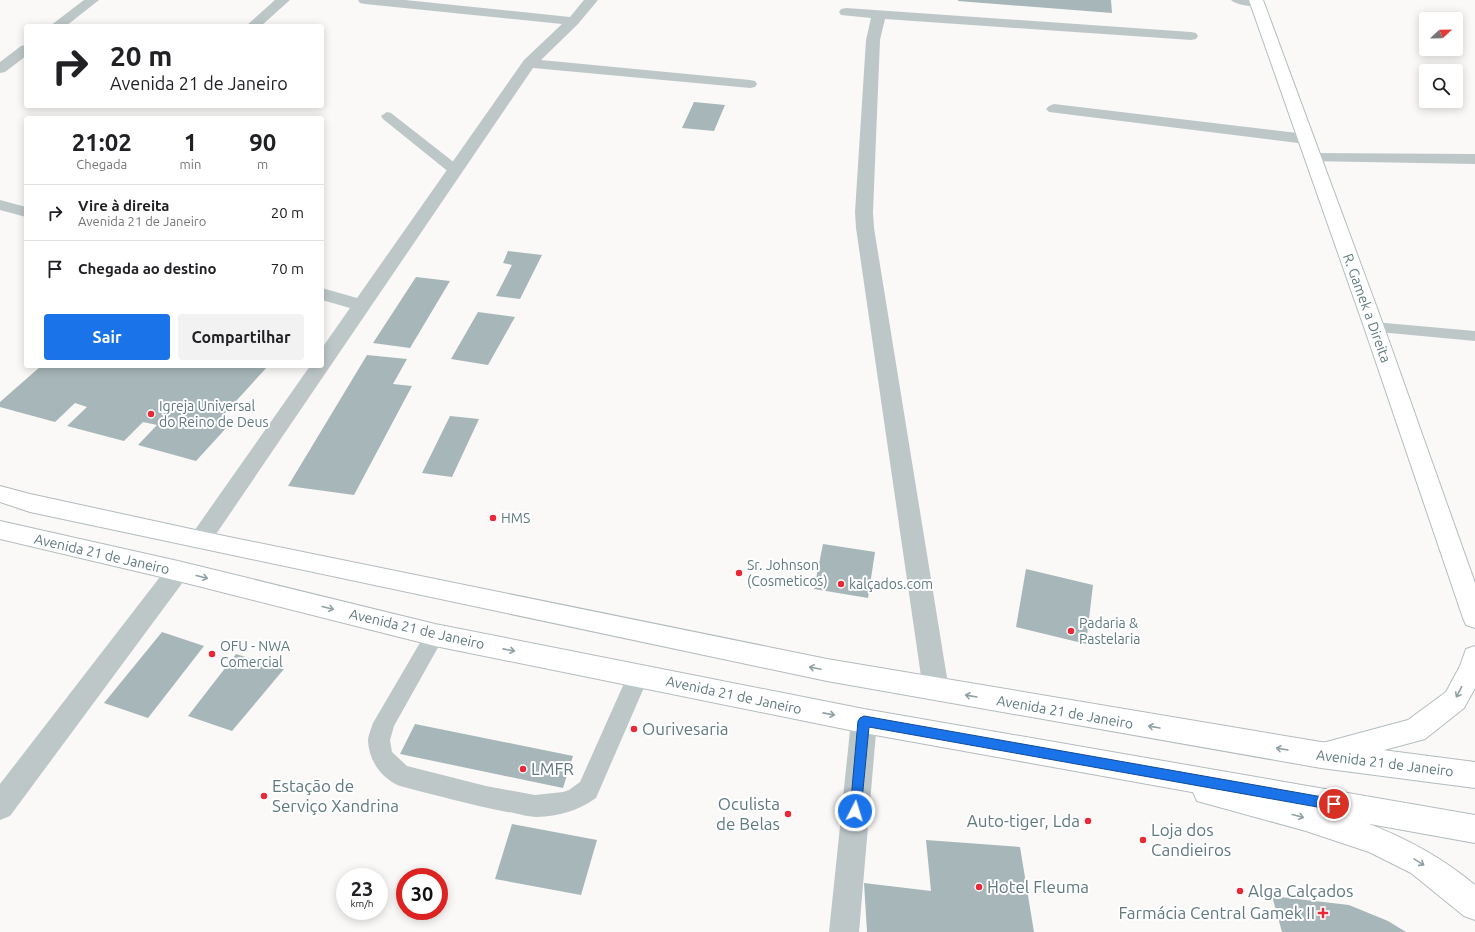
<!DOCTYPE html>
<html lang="pt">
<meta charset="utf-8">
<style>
body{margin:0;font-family:Ubuntu,sans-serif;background:#f2f2f2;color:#202124;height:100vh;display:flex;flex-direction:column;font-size:15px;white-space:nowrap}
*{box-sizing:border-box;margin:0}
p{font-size:13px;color:#757577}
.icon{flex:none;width:22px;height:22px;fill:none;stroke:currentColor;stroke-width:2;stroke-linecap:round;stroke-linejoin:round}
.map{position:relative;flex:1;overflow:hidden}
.details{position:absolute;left:24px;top:116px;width:300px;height:252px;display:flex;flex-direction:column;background:#fff;border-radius:4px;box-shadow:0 2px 10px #0003}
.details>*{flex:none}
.hud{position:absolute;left:24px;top:24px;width:300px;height:84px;border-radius:4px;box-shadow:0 2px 10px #0003;background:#fff;color:#202124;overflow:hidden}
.needle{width:26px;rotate:68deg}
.fabs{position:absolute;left:1419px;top:12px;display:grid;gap:8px}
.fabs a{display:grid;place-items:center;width:44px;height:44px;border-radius:4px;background:#fff;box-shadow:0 2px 10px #0003;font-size:20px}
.speed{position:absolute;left:336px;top:868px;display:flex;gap:8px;font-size:20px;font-weight:700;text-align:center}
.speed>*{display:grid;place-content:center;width:52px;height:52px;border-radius:50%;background:#fff;box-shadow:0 2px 10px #0003;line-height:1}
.speed small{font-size:10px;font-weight:400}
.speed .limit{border:6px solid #d22;background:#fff;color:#111}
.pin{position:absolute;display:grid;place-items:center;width:34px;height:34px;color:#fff;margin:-17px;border:2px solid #fff;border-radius:50%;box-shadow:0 1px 4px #0007}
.me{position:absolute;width:44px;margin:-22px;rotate:5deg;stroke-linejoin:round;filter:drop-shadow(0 0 3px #0008)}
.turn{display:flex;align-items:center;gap:14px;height:84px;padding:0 20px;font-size:18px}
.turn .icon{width:52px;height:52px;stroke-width:2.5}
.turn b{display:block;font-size:28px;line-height:34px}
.eta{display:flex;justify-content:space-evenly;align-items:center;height:68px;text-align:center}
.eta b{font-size:24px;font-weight:700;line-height:28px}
.primary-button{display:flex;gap:8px;margin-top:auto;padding:8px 20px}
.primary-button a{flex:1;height:46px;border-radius:4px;background:#1a73e8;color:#fff;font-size:16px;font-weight:700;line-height:46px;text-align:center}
.primary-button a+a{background:#f2f2f2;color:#202124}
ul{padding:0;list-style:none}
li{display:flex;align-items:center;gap:12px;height:56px;padding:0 20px;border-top:1px solid #e0e0e0}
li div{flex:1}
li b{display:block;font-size:15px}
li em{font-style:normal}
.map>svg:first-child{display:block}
.building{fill:#a7b6b8}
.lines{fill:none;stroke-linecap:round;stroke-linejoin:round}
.secondary-casing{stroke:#b3bdbf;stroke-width:2}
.primary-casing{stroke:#b2bbbd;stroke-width:2}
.lane{fill:#bec7c8;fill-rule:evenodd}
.street{fill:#bec7c8;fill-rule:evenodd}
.secondary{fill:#fff;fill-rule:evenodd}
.primary{fill:#fff;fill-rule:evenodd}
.oneway{stroke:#8fa1a5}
.route{fill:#1a73e8;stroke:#114b97}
.poi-dot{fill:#e92937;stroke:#fff;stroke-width:1.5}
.labels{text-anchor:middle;stroke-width:4;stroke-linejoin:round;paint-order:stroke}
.street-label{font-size:14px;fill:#5f797e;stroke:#fff}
.poi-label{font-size:14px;fill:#5f797e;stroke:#fff;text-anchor:start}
.near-poi-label{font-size:17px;fill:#5f797e;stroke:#fff;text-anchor:start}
</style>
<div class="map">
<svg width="1475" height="932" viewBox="0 0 1475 932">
<rect width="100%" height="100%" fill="#faf9f8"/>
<g class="building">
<path d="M958 0H1111L1112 13 958 1Z"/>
<path d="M694 102 725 105 714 131 682 128Z"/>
<path d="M508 251 542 255 520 299 496 296 512 265 503 263Z"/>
<path d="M416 277 450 281 410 348 373 343Z"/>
<path d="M478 312 515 317 488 365 451 359Z"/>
<path d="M367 355 407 359 393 384 412 386 354 495 288 486Z"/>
<path d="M41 366H268L216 423 228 426 196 461 138 445 157 425 143 422 124 441 67 426 87 407 75 403 55 422 0 407V402Z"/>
<path d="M450 416 479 419 452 477 422 473Z"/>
<path d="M823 544 875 552 868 598 814 589Z"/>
<path d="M1026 569 1093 585 1086 644 1016 627Z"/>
<path d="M162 632 204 646 148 718 104 703Z"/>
<path d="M236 654 284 669 232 731 188 716Z"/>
<path d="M415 724 573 756 563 788 400 754Z"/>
<path d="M512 824 597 840 581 895 495 879Z"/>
<path d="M926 840 1020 847 1034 932H867L864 883 931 891Z"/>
<path d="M1272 896 1349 905 1388 921 1406 932H1282Z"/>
</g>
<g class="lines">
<g class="secondary-casing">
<g id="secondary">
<path d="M1249 0H1263L1384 327 1475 583V628L1466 625 1463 618 1364 327Z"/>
<path d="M1475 646V688L1464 708 1425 739 1325 766 1315 763 1311 754 1315 745 1408 720 1446 692 1460 666 1466 649Z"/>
<path d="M1207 779C1304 803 1396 819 1475 885V920L1464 916 1411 873 1369 852 1306 831 1197 801 1193 792 1197 783Z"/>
</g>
</g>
<g class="primary-casing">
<g id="primary">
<path d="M0 486 30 494 200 531 827 659 1321 742 1475 762V788L1321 768 827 681 30 512 0 502Z"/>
<path d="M0 521 178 561 435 624 864 709 1475 815V843L864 733 435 646 178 581 0 539Z"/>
</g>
</g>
<g class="lane">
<path d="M1231 0H1258L1262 3C1257 9 1236 5 1231 0Z"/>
<path d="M387 112 391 113 460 167 462 170 460 173H450L383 119 381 116Z"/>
<path d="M1374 322 1475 331V341L1368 331 1366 327 1368 323Z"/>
<path d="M435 626 442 629 445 635 394 726 390 740 392 752 407 766 486 786 535 795 563 792 569 790 580 782 630 670 638 667 646 670 649 676 596 798C578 811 559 816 537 817 527 817 516 813 507 812 471 805 435 795 400 786 382 779 369 761 368 741 368 736 371 729 373 723L428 629Z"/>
</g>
<g class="street">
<path d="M84 0H99L66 26H50Z"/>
<path d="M275 0H290L261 26H246Z"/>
<path d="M358 0H405L570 17 584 0H598L578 24 541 60 750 80 755 81 757 84 755 87 750 88 533 68 208 546 200 549 192 546 188 540 192 534 310 366H322V348L350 308 322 300V288L357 298 524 60 562 24 365 4 360 3Z"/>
<path d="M846 8 1191 32 1196 33 1198 36 1196 39 1191 40 885 19 880 40 873 212 874 228 949 690 945 698 936 701 927 698 923 690 856 228 855 212 866 40 871 18 841 15 839 12 841 9Z"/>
<path d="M26 45V56L5 72 0 73V62L21 46Z"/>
<path d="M1054 104 1306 134 1312 136 1314 139 1312 142 1306 144 1049 112 1046 109 1049 106Z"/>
<path d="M1313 153 1475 154V164L1307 161 1305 158 1307 155Z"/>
<path d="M0 200 26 207V217L0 210Z"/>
<path d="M178 561 186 564 190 571 186 578 10 816 0 820V784L170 564Z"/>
<path d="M864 709 873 713 877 721 859 932H829L851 721 855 713Z"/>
</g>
<use href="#secondary" class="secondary"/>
<use href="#primary" class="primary"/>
</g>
<defs><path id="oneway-shaft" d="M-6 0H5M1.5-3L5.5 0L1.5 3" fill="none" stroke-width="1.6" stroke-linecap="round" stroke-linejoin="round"/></defs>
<g class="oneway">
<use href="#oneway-shaft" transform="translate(202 577) rotate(14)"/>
<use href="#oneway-shaft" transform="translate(328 608) rotate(14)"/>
<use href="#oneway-shaft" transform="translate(509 650) rotate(11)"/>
<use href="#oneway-shaft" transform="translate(815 668) rotate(-168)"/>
<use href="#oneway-shaft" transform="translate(1459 692) rotate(117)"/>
<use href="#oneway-shaft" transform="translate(971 696) rotate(-170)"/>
<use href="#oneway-shaft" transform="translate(829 714) rotate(11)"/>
<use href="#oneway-shaft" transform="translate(1154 727) rotate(-170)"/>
<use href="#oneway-shaft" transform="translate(1282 749) rotate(-170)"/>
<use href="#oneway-shaft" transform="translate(1298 816) rotate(15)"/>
<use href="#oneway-shaft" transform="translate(1419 862) rotate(32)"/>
</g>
<path class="route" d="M864 716 1334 799 1338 800 1340 804 1338 808 1334 810 869 727 861 811 860 815 855 817 851 815 850 811 858 721 860 718Z"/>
<g class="poi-dot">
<circle cx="151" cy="414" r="4"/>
<circle cx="493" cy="518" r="4"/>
<circle cx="739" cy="573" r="4"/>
<circle cx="841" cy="584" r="4"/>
<circle cx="1071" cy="631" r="4"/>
<circle cx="212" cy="654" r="4"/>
<circle cx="634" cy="729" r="4"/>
<circle cx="523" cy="769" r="4"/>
<circle cx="264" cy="796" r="4"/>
<circle cx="788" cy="814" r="4"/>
<circle cx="1088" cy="821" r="4"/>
<circle cx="1143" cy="840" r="4"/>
<circle cx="979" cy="887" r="4"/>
<circle cx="1240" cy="891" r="4"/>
<path d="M1321 907h4v4h4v4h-4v4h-4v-4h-4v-4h4z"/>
</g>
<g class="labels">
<g class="street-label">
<text transform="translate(1367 308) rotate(70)" y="5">R. Gamek a Direita</text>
<text transform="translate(102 554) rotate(13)" y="5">Avenida 21 de Janeiro</text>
<text transform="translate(417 629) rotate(13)" y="5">Avenida 21 de Janeiro</text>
<text transform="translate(734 695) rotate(12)" y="5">Avenida 21 de Janeiro</text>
<text transform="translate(1065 712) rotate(10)" y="5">Avenida 21 de Janeiro</text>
<text transform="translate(1385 763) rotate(7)" y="5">Avenida 21 de Janeiro</text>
</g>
<g class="poi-label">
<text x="159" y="411">Igreja Universal<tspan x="159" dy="16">do Reino de Deus</tspan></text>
<text x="501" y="523">HMS</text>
<text x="747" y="570">Sr. Johnson<tspan x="747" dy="16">(Cosmeticos)</tspan></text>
<text x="849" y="589">kalçados.com</text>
<text x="1079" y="628">Padaria &amp;<tspan x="1079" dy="16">Pastelaria</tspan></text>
<text x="220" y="651">OFU - NWA<tspan x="220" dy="16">Comercial</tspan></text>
</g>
<g class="near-poi-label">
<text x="642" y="735">Ourivesaria</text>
<text x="531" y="775">LMFR</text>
<text x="272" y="792">Estação de<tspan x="272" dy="20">Serviço Xandrina</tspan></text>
<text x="780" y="810" text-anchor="end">Oculista<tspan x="780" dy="20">de Belas</tspan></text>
<text x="1080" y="827" text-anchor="end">Auto-tiger, Lda</text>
<text x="1151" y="836">Loja dos<tspan x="1151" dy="20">Candieiros</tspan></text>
<text x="987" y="893">Hotel Fleuma</text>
<text x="1248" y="897">Alga Calçados</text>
<text x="1315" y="919" text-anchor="end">Farmácia Central Gamek II</text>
</g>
</g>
</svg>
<div class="fabs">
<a><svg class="needle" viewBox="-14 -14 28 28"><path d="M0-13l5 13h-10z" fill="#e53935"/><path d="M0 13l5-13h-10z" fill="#757577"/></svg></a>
<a><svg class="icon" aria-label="search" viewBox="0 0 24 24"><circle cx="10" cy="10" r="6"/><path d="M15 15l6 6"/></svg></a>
</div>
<div class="speed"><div>23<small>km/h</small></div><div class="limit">30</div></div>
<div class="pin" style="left:1334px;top:804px;background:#d93025"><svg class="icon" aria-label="arrive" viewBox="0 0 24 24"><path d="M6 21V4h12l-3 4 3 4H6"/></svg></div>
<svg class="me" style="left:855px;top:811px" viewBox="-20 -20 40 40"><circle r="17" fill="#1a73e8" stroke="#fff" stroke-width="3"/><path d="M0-11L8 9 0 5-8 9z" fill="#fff"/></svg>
<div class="hud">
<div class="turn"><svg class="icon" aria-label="right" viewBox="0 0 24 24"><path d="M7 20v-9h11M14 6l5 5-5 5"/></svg><div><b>20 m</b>Avenida 21 de Janeiro</div></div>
</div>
<section class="details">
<div class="eta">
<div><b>21:02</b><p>Chegada</p></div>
<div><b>1</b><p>min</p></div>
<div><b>90</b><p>m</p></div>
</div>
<ul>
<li><svg class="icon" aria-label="right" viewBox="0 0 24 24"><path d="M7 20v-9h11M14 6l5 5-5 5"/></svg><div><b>Vire à direita</b><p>Avenida 21 de Janeiro</p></div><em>20 m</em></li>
<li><svg class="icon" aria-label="arrive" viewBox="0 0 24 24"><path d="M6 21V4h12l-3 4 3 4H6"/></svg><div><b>Chegada ao destino</b></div><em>70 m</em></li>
</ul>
<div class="primary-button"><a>Sair</a><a>Compartilhar</a></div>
</section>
</div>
